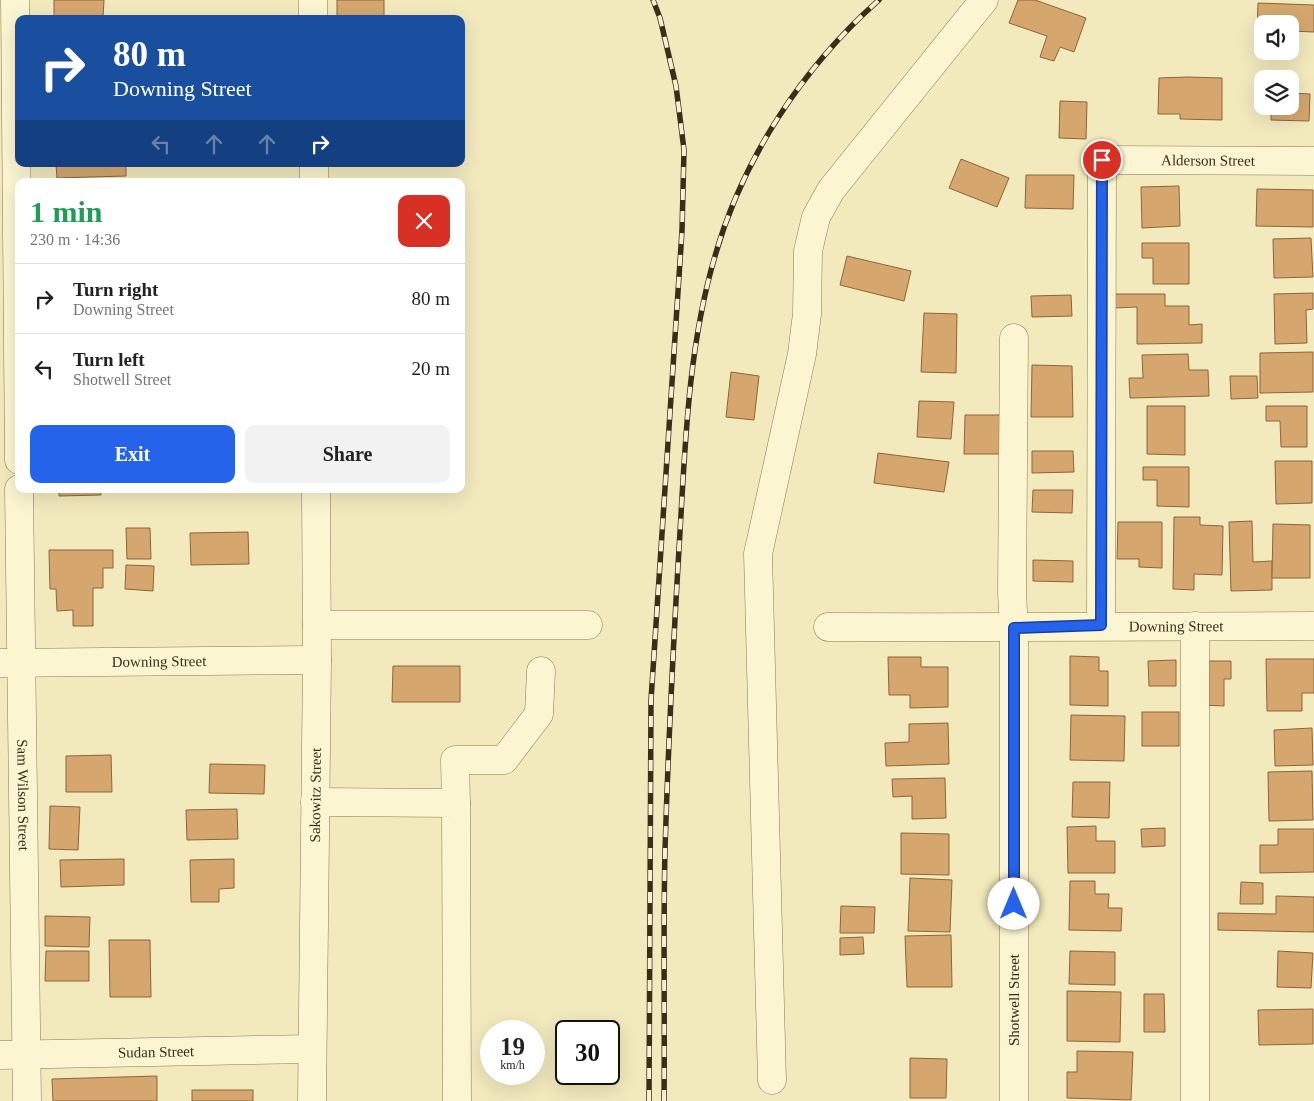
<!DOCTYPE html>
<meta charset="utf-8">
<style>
body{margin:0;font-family:Georgia,serif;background:#f2f2f2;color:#222;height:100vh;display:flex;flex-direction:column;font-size:19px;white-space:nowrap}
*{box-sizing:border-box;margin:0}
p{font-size:16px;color:#767676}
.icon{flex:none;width:28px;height:28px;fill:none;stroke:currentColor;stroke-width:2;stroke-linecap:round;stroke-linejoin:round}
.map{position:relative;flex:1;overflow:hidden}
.panel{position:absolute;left:15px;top:178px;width:450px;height:315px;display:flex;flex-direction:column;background:#fff;border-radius:10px;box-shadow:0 5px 20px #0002}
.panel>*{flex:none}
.top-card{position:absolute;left:15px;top:15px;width:450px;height:152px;border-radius:10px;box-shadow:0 5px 20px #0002;background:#1a4fa0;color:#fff;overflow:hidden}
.buttons{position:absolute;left:1254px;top:15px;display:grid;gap:10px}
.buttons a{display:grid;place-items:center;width:45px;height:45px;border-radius:10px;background:#fff;box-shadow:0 5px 20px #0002;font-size:25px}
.speed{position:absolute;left:480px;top:1020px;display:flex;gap:10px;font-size:25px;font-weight:700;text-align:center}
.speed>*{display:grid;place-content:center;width:65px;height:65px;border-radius:50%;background:#fff;box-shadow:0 5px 20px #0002;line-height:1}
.speed small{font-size:12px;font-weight:400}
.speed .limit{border:2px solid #111;border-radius:8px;background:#fff;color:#111}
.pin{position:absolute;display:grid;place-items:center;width:42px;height:42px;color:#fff;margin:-21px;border:2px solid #fff;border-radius:50%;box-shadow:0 1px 5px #0007}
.me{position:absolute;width:55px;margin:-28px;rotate:0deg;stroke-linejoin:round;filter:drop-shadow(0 0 4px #0008)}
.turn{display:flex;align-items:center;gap:18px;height:105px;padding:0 15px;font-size:22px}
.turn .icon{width:65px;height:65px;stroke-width:2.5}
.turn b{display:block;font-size:35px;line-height:42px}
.lanes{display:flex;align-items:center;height:48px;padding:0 15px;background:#0003;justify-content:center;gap:25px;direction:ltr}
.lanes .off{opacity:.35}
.round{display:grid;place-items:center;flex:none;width:52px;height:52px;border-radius:10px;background:#f2f2f2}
.summary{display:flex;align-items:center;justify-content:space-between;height:85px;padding:0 15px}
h1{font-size:30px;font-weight:700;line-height:38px;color:#1e9e55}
.primary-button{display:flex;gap:10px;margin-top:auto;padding:10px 15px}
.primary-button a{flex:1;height:58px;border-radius:10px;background:#2563eb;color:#fff;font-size:20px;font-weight:700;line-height:58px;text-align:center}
.primary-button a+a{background:#f2f2f2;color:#222}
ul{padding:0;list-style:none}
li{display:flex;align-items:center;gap:15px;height:70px;padding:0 15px;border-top:1px solid #e0e0e0}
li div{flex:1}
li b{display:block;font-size:19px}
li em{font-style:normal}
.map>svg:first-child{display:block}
.building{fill:#d5a76f;stroke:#8e6538}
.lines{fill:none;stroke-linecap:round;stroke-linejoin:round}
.minor-casing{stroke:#8c7954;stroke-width:29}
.minor{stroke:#fcf5d1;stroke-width:28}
.rail-casing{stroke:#3a2e1b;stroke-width:5.5}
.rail{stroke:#f9f2ce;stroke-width:4;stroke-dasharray:11;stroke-linecap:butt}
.route-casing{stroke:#184099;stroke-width:12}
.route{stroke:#2563eb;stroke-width:9}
.labels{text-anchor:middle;stroke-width:4;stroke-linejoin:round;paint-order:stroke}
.street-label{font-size:15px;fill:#3a2e1b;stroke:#f9f2ce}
</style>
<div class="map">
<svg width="1314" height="1101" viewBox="0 0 1314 1101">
<rect width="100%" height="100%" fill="#f2e9bd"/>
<g class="building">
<path d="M54 0H104L103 18 54 16Z"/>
<rect x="337" y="0" width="47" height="19"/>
<path d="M1018 0H1035L1086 18 1074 52 1060 47 1054 61 1040 57 1047 36 1009 23Z"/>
<path d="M1258 3 1314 5V32L1290 31V24H1262V30H1257Z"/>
<path d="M1188 77 1222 78V120L1180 119V114H1158L1159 78Z"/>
<path d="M1290 93 1310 94 1309 121 1271 120V106H1290Z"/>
<path d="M1060 101 1087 102 1086 139 1059 138Z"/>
<path d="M961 159 1009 178 997 207 949 188Z"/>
<path d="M56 164H126V176L57 178Z"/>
<path d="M1026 175H1074L1073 209 1025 208Z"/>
<path d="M1179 186 1180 226 1142 228 1141 187Z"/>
<path d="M1257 189 1313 190V227L1256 226Z"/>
<path d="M1311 238 1313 277 1274 278 1273 239Z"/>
<path d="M1142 243H1189V284H1153V258H1142Z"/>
<path d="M847 256 911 271 904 301 840 285Z"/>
<path d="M1313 293V309L1306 310 1307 343 1275 344 1274 294Z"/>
<path d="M1114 294H1165V306H1189V325L1202 324V343L1137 344V307L1114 308Z"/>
<path d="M1071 295 1072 316 1032 317 1031 296Z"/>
<path d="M924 313 957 314 956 373 921 372Z"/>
<path d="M1313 352V392L1260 393V353Z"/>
<path d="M1188 354 1189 370H1208L1209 396 1130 398 1129 378H1143L1142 355Z"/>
<path d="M1032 365 1072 366 1073 417H1031Z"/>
<path d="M731 372 759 376 754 420 726 417Z"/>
<path d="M1230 376H1257L1258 398 1231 399Z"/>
<path d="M919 401 954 402 951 439 917 437Z"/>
<path d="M1147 406H1185V455L1147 454Z"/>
<path d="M1266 406H1307V447H1281L1280 421H1266Z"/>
<path d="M965 415H1002L1001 454H964Z"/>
<path d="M1032 451H1073L1074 472 1032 473Z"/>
<path d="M878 453 949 462 944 492 874 483Z"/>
<path d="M1275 461H1312V503L1276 504Z"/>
<path d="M1143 467H1189V507L1157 506V480H1143Z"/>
<path d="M59 489H100L101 495 59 496Z"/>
<path d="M1033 490H1073L1072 513 1032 512Z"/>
<path d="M1174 517H1200V525L1223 526 1222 575 1194 574V590L1173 589Z"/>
<path d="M1252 521 1253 562 1272 561V590L1231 591 1229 522Z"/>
<path d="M1118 522H1162V568L1139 567V559H1117Z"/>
<path d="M1273 524 1310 525V578H1272Z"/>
<path d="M126 528H150L151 559H127Z"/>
<path d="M248 532 249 564 191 565 190 533Z"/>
<path d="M49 550H113V568H103V588H93V626H73V610L57 611 56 589H50Z"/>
<path d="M1033 560 1073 561V582L1033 581Z"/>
<path d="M126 565 154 566 153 591 125 589Z"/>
<path d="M1070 656 1099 657V671H1108V706L1070 705Z"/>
<path d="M888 657H921V667H948V707L910 708V695H889Z"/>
<path d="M1266 659H1314V693H1302V711H1267Z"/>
<path d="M1176 660V686H1149L1148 661Z"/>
<path d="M1201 661H1231V679H1224V706L1200 705Z"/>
<path d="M393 666H460V702H392Z"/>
<rect x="1142" y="712" width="37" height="34"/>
<path d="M1071 715 1125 716 1124 761 1070 760Z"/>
<path d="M948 723 949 764 886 766 885 743 909 742V724Z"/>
<path d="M1312 728 1313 765 1275 766 1274 730Z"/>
<path d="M111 755 112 792H66V756Z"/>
<path d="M210 764 265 765 264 794 209 793Z"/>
<path d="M1312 771 1313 820 1269 821 1268 772Z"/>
<path d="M945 778 946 818 912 819V796L893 797 892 779Z"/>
<path d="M1073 782H1110L1109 818 1072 817Z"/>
<path d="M50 806 80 807 78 850 49 849Z"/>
<path d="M237 809 238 839 187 840 186 810Z"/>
<path d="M1096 826V841H1115V873H1068L1067 827Z"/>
<path d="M1165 828V846L1142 847 1141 829Z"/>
<path d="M1278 829H1314V872L1260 873V845H1278Z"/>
<path d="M901 833 949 834V875L901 874Z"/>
<path d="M124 859V885L61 887 60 860Z"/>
<path d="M234 859V888L219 889V902H191L190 860Z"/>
<path d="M910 878 952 880 950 932 908 931Z"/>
<path d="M1070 881H1095V894H1109L1108 908H1122L1121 931 1069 930Z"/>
<path d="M1241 882 1263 883V904H1240Z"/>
<path d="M1276 896 1314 897V932L1218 930V913L1276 914Z"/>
<path d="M841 906 875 907 874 933H840Z"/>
<path d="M45 916 90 917 89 947 45 946Z"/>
<path d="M951 935 952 987H907L905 936Z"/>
<path d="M863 937 864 954 840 955V938Z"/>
<path d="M109 940H150L151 997H110Z"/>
<path d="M46 951H89V981H45Z"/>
<path d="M1070 951 1115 952V985L1069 984Z"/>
<path d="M1278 951 1313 953 1311 988 1277 987Z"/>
<path d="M1067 991 1121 992 1120 1042 1067 1041Z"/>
<path d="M1144 994H1164L1165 1032H1144Z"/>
<path d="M1313 1009V1044L1259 1045 1258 1010Z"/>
<path d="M1077 1051 1133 1052 1131 1100 1067 1098V1072H1077Z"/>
<path d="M910 1058 947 1059 946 1098H910Z"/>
<path d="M157 1076V1101H53L52 1079Z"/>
<rect x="192" y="1090" width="61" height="11"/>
</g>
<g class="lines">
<g class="minor-casing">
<g id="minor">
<path d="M15 0 19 460"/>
<path d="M313 0V19"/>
<path d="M314 164V181"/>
<path id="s1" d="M19 489 27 1101"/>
<path d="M317 625H588"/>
<path id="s2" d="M1101 625 1102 160 1314 161"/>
<path id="s3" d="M828 627C990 628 1152 626 1314 626"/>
<path id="s4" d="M0 663 317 660"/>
<path d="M315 802 456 803 457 1101"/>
<path d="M456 803 455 760H504L539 714 541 671"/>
<path id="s5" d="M0 1055 312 1049"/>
<path d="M772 1080 758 554 802 354 807 314 808 251 816 217 831 190 984 0"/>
<path id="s6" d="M312 1101 317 660 316 489"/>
<path d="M1014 1101V628L1012 593 1014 338"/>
<path d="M1195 1101V626"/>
</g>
</g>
<use href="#minor" class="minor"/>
<g class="rail-casing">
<g id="rail">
<path d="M649 1101 651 700 682 231 684 150 676 86 660 18 653 0"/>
<path d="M664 1101C665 1018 663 934 665 851 668 751 673 650 679 549 685 452 687 351 715 256 743 158 803 67 879 0"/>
</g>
</g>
<use href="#rail" class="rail"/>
</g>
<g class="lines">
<g class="route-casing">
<path id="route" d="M1014 904V628L1101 625 1102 160"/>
</g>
<use href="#route" class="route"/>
</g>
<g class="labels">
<g class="street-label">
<text dy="5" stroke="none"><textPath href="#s2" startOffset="571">Alderson Street</textPath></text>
<text dy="5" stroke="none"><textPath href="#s3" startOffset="348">Downing Street</textPath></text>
<text dy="5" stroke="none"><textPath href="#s4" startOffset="159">Downing Street</textPath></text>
<text dy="5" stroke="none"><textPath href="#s1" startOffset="306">Sam Wilson Street</textPath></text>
<text dy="5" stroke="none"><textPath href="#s6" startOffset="306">Sakowitz Street</textPath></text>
<text transform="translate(1014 1000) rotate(-90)" y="5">Shotwell Street</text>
<text dy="5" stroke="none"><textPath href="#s5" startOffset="156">Sudan Street</textPath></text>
</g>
</g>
</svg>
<div class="buttons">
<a><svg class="icon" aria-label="sound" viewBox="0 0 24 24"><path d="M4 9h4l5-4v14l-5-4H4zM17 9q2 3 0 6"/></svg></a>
<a><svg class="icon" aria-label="layers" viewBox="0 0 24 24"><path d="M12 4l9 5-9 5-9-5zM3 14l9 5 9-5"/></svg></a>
</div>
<div class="speed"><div>19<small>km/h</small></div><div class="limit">30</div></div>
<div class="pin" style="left:1102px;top:160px;background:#d93025"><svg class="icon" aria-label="arrive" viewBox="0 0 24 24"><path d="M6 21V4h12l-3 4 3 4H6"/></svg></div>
<svg class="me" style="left:1014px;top:904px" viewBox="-20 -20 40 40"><circle r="19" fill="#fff"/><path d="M0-13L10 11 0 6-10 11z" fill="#2563eb"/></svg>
<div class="top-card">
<div class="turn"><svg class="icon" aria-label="right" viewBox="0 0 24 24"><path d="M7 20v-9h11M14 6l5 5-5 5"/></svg><div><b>80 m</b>Downing Street</div></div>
<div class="lanes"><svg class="icon off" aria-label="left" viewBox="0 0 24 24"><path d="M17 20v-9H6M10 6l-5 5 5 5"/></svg><svg class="icon off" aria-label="ahead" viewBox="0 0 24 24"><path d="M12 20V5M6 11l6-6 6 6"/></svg><svg class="icon off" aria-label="ahead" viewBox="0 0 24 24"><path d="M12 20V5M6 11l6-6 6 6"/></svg><svg class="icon" aria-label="right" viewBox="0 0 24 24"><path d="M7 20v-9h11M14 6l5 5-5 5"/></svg></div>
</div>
<section class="panel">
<div class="summary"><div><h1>1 min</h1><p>230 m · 14:36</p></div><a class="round" style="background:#d93025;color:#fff"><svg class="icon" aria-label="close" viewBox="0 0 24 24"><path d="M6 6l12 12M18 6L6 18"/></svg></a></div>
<ul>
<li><svg class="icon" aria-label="right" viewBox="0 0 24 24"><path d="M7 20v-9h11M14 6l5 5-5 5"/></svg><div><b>Turn right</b><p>Downing Street</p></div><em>80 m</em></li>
<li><svg class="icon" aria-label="left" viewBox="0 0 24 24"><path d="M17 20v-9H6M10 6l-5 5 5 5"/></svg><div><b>Turn left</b><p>Shotwell Street</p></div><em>20 m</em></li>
</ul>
<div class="primary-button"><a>Exit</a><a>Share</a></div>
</section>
</div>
